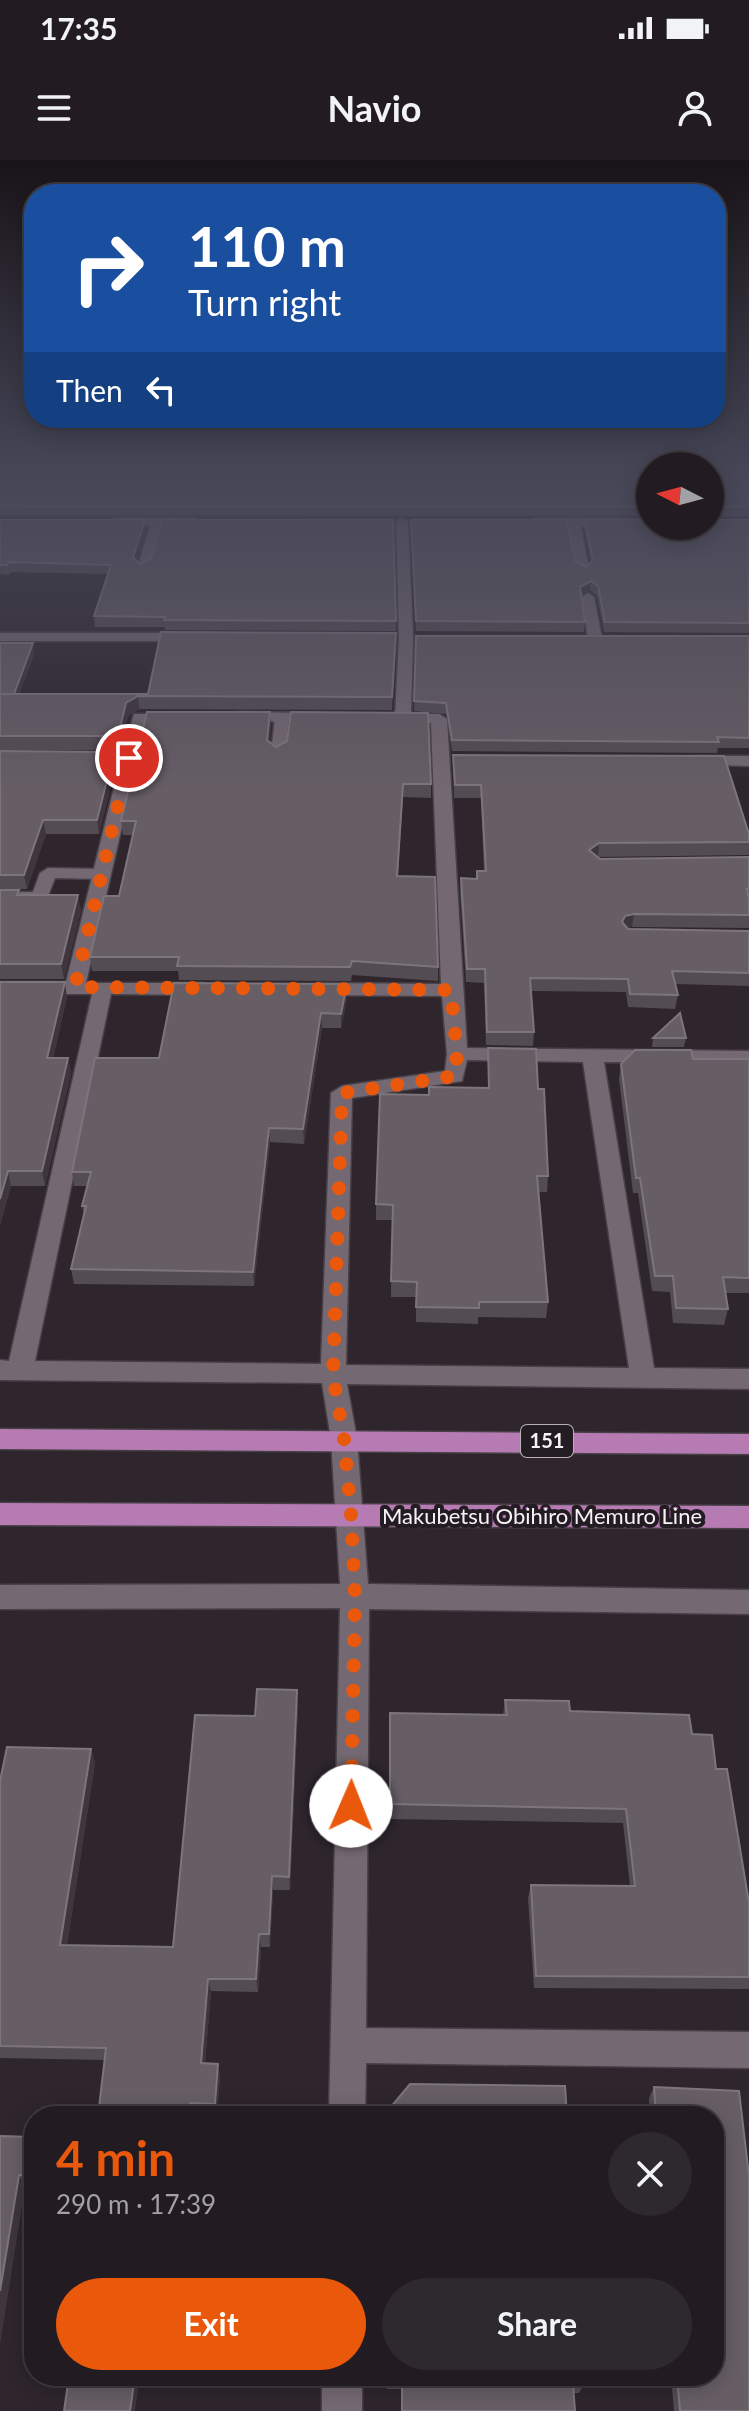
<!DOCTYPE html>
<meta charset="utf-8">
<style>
body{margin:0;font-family:Lato,sans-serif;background:#2e292f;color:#f1f3f6;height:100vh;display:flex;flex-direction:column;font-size:30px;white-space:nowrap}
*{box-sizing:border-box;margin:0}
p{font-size:26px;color:#a2a1a5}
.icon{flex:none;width:44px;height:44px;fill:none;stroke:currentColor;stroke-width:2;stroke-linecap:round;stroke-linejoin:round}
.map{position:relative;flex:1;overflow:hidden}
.drawer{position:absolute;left:24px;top:1946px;width:700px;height:280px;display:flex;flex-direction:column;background:#221c22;border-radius:32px;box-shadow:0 4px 20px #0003,0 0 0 2px #3f3a40}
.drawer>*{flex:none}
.hud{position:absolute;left:24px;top:24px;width:702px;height:244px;border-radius:32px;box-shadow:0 4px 20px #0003,0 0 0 2px #3f3a40;background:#1a4fa0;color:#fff;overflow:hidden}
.needle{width:52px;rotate:276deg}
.fabs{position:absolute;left:636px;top:292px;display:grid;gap:16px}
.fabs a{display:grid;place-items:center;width:88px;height:88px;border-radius:50%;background:#221c22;box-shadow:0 4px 20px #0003,0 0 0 2px #3f3a40;font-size:40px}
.pin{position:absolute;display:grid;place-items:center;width:68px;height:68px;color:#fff;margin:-34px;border:4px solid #fff;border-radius:50%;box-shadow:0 2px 8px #0007}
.me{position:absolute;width:88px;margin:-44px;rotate:1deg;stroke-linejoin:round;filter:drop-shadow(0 0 6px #0008)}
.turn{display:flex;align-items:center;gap:28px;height:168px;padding:0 32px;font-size:36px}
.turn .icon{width:104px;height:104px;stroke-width:2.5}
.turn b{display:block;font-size:56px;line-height:68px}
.then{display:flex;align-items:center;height:76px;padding:0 32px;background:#0003;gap:16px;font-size:30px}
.round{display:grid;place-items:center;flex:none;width:84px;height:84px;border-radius:42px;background:#2e292f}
.overview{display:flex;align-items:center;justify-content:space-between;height:136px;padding:0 32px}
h1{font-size:48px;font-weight:700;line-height:60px;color:#ea580c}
.cta{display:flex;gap:16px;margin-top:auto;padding:16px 32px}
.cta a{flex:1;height:92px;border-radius:48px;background:#ea580c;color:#fff;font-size:32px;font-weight:700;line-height:92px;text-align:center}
.cta a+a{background:#2e292f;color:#f1f3f6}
.status{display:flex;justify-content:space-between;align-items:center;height:56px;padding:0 40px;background:#221c22;direction:ltr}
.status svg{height:22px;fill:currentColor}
header{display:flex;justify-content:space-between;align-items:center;height:104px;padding:0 32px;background:#221c22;font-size:36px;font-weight:700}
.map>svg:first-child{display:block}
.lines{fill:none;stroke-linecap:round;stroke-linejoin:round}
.service-casing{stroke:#484047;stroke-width:3}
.minor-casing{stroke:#484047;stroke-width:3}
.primary-casing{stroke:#484047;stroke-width:3}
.service{fill:#746972;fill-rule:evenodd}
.minor{fill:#746972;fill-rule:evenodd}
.primary{fill:#b67bb2;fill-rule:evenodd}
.wall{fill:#544c53}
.shaded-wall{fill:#3e353d}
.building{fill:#665d65;stroke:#7d757c;stroke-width:2}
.route{stroke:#ea580c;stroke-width:14;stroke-dasharray:0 25.2}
.labels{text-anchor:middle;stroke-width:8;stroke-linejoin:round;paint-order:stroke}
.shield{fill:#241c23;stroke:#b8b2b7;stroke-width:2}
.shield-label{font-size:20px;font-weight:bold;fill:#f8f2f7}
.street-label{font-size:22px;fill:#f8f2f7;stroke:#241c23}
</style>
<div class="status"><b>17:35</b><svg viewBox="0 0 49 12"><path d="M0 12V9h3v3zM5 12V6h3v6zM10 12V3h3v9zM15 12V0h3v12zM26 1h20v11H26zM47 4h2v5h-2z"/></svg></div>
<header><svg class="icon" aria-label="menu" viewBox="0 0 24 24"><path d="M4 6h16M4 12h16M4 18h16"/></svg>Navio<svg class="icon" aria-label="person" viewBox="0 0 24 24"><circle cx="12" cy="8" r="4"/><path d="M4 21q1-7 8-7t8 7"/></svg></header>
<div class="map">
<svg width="749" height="2251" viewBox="0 0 749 2251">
<rect width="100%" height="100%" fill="#2e252d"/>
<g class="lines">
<g class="service-casing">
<g id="service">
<path d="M574 359 580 362 589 410 583 414 577 410 568 362Z"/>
<path d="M152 360 162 362 149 408 143 412 137 408Z"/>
<path d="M588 433 594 437 602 479 595 483 588 479 582 437Z"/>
<path d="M282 553 289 557 285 594 278 598 271 594 275 557Z"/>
<path d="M48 708 101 709 109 714 101 719 55 718 46 741 0 742V732H33L40 713Z"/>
</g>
</g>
<g class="minor-casing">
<g id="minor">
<path d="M114 358H194L200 362 194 366 110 365 108 362Z"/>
<path d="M402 358 408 362 413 478 411 554H439L447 559 467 888 749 891V903L604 902 654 1208 749 1209V1229L347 1224 357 1279 368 1424 749 1430V1454L369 1449 366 1868 749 1872V1908L366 1903 365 1956H329L340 1448 0 1449V1425L340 1424 331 1279 322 1223 0 1220V1200L9 1201 92 834H0V822H66L120 603H83L75 598 83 593H122L134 554H183V560L146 562 86 823H204L214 829 204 835 111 834 35 1201 321 1204 331 933 342 926 445 911 447 894 442 836 317 835 307 829 317 823 441 824 431 563H403L395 558 399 478 396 362ZM467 900 583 902 629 1208 346 1205 352 938 462 921Z"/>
<path d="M534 358 650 359V366H653L650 367 534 366 530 365 528 362Z"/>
<path d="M0 473H191L198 477 191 481H0Z"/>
<path d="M239 552 322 553 330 558 322 563 234 560V554Z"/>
<path d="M695 596H749V606L689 604 687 601Z"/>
<rect x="322" y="2216" width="40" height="35"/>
</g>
</g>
<g class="primary-casing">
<g id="primary">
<path d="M0 1269 749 1274V1294L0 1289Z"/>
<path d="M0 1343 749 1346V1368L0 1365Z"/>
</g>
</g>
<use href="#service" class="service"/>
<use href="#minor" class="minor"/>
<use href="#primary" class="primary"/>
</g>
<g class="wall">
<path d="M0 315H650V356L0 355Z"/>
<path d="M710 315H749V356L710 357Z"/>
<path d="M0 360 146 369 136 401 140 405 393 360 396 471 165 470V467H95L94 456 108 414 11 412 9 415 0 414Z"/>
<path d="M411 360 575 401 586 407 591 402 584 370 585 360H749V473L604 472 597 436 590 430 581 436 585 462 584 472 416 471Z"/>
<path d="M396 473 392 550 139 549 128 556 120 590H0V483L34 494 19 534H148Z"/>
<path d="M416 476H749V588H718L717 593 452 591 446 554 414 551Z"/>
<path d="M271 565 269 582 276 587 431 624V638L403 637 398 716 438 807V821L352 815 351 821 179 820 178 811H92L90 797 119 736 133 675H123L121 661Z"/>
<path d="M0 591 116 606 99 674H46L27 729H0Z"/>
<path d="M453 595 749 674V695L597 697 600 699 749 697V768L632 767 627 768 749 771V826L675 824 678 835 675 849 628 847 626 832 531 831 534 872 533 886 486 885 484 823 466 822 460 731 461 718 476 719 484 711 481 638H454Z"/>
<path d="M0 730H19L20 735 81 750 64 819H0Z"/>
<path d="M0 822 67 837 53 898H68L71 913 45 1026H11L0 1065Z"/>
<path d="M347 838 341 868H322L304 984 270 982 254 1126 74 1124 71 1109 84 1056 82 1046 87 1026H74L72 1012 159 898Z"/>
<path d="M653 878H686L684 887H652Z"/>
<path d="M488 888 538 929 548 1016 547 1032H539L548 1142 546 1158 478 1157V1164L416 1162V1137H391L392 1060H376V1044L429 935 488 928Z"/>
<path d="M693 899H749V1133H726L728 1149 724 1165 673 1163 670 1132 652 1131 638 1033H633L619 919 621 904Z"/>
<path d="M505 1540 692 1574 716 1609 749 1743V1829L534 1828 528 1738 531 1725 630 1726 623 1663 389 1659 390 1553 503 1555Z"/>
<path d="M298 1545 290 1730H273L270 1787H261L258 1832 211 1831 205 1903 220 1915 217 1955 194 1954 105 1900 0 1898V1621L91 1589 95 1603 67 1785 173 1787 255 1556Z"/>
<path d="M654 1927 739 1931 749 2016V2251H674L671 2216H714V1956H650L649 1938Z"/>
<path d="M0 1976 34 1977V2026L25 2025 0 2183Z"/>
<path d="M387 2216 584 2224 579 2233H574L575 2251H401V2229H387Z"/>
</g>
<g class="shaded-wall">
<path d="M145 360 146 369 134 407 133 397Z"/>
<path d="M591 421 590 430 579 437 580 427Z"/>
<path d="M33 483 34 494 15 545 13 535Z"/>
<path d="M138 536 139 549 128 556 120 590 118 576 126 543Z"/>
<path d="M270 552 271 565 268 594 267 580Z"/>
<path d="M114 592 116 606 99 674 97 660Z"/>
<path d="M43 660 46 674 27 729 24 715Z"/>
<path d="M599 683 598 696 587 703 589 690Z"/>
<path d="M78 735 81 750 64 819 61 804Z"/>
<path d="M634 754 632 767 624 769 622 762 625 756Z"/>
<path d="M65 822 67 837 50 913 47 898Z"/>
<path d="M347 824V838L341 868V854Z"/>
<path d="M321 853 322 868 304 984 303 969Z"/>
<path d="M68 898 71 913 45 1026 42 1011Z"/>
<path d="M269 968 270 982 254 1126 253 1112Z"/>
<path d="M8 1011 11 1026 0 1065V1039Z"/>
<path d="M297 1530 298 1545 290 1730 289 1717Z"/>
<path d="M91 1589 95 1603 65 1798 60 1785Z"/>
<path d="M272 1716 273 1730 270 1787 269 1774Z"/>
<path d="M259 1774 261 1787 258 1832 256 1819Z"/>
<path d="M208 1819 211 1831 204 1915 201 1903Z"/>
<path d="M218 1904 220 1915 217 1955 215 1944Z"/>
<path d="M190 1943 194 1954 193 1956H189Z"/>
<path d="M19 2015 25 2025 0 2183V2131Z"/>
<path d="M135 2216H140L135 2251H130Z"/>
</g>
<g class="building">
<path d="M0 315H650V347L0 346Z"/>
<rect x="710" y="315" width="39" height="32"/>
<path d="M0 360H145L133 397 140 405 151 399 162 360H393L396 461 164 460 165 457 94 456 111 405 9 402 7 405H0Z"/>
<path d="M411 360H567L575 401 586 407 593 400 585 360H650V366H710V360H749V463L605 462 598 426 591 421 580 427 585 462 416 461Z"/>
<path d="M161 472 396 473 392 537 138 536 126 543 118 576H0V534H148Z"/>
<path d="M416 476H749V578L717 577 719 582 452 580 446 543 414 541Z"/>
<path d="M0 483H33L14 534H0Z"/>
<path d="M147 552H270L267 580 276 587 287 581 291 552 428 553 431 624H403L397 716 435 717 438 807 352 801 350 807 177 806 179 797H90L104 736H119L136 661H121Z"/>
<path d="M0 591 114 592 97 660H43L24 715H0Z"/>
<path d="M453 595 724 596 749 674V682L599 683 589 690 600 699 749 697V729H747L749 739V755L634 754 625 756 622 762 628 769 749 771V813L672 811 678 835 630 834 628 819 530 818 534 872H487L485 809H467L461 718 477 719V711H486L481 625H455Z"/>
<path d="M0 730H19L17 735H78L61 804H0Z"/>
<path d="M0 822H65L47 898H68L42 1011H8L0 1039Z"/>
<path d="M174 823 347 824 341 854 321 853 303 969 269 968 253 1112 71 1109 86 1046H82L91 1012H72L95 898H159Z"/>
<path d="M680 853 686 878H653Z"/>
<path d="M488 888 536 889 538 929H544L548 1016H537L548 1142H479V1148L416 1147 417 1122 391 1121 393 1045 376 1044 380 934 429 935V927L489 928Z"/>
<path d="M635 890H691L693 899H749V1118L723 1117 728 1149 676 1148 673 1116H655L640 1018H636L621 904Z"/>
<path d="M257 1529 297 1530 289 1717 272 1716 269 1774H259L256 1819H208L201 1903 218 1904 215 1944 190 1943 189 1956H98L106 1888 0 1886V1621L7 1587 91 1589 60 1785 173 1787 195 1555 255 1556Z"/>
<path d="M505 1540 569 1541 570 1551 689 1555 692 1574 712 1575 716 1609H727L749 1743V1817L536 1816 531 1725 635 1726 626 1649 390 1644V1553L507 1555Z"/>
<path d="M410 1924 565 1926 567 1956H390V1948Z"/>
<path d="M654 1927 739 1931 749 2016V2251H680L677 2216H714V1956H656Z"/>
<path d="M0 1976 34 1977V2015H19L0 2131Z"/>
<path d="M69 2216H135L130 2251H64Z"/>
<path d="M387 2216H583L584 2224H573L575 2251H402V2220H387Z"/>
</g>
<linearGradient id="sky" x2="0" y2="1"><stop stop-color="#191419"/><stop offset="0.5" stop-color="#464657"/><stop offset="1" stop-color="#464657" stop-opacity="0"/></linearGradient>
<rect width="749" height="630" fill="url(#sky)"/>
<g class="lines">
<path class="route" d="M129 598 75 827 451 830 457 894 455 916 342 933 333 1216 344 1279 351 1354 355 1436 351 1646"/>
</g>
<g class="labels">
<rect class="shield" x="521" y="1265" width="52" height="32" rx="6"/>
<g class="shield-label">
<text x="547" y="1288">151</text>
</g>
<g class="street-label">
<text x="542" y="1364">Makubetsu Obihiro Memuro Line</text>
</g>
</g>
</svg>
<div class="fabs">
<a><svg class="needle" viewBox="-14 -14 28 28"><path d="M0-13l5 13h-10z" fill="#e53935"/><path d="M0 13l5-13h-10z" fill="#a2a1a5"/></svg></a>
</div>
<div class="pin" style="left:129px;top:598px;background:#d93025"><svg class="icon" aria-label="arrive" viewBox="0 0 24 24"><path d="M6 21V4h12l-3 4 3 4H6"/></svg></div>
<svg class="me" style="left:351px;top:1646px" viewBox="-20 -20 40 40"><circle r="19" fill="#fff"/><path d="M0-13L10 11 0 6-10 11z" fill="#ea580c"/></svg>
<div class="hud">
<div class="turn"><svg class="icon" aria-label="right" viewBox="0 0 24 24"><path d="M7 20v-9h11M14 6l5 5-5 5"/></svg><div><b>110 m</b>Turn right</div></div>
<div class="then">Then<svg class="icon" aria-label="left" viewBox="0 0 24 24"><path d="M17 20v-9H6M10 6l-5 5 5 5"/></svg></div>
</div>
<section class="drawer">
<div class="overview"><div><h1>4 min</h1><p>290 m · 17:39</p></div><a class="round"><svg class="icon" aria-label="close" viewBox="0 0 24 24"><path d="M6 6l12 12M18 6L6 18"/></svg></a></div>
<div class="cta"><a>Exit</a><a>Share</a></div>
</section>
</div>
